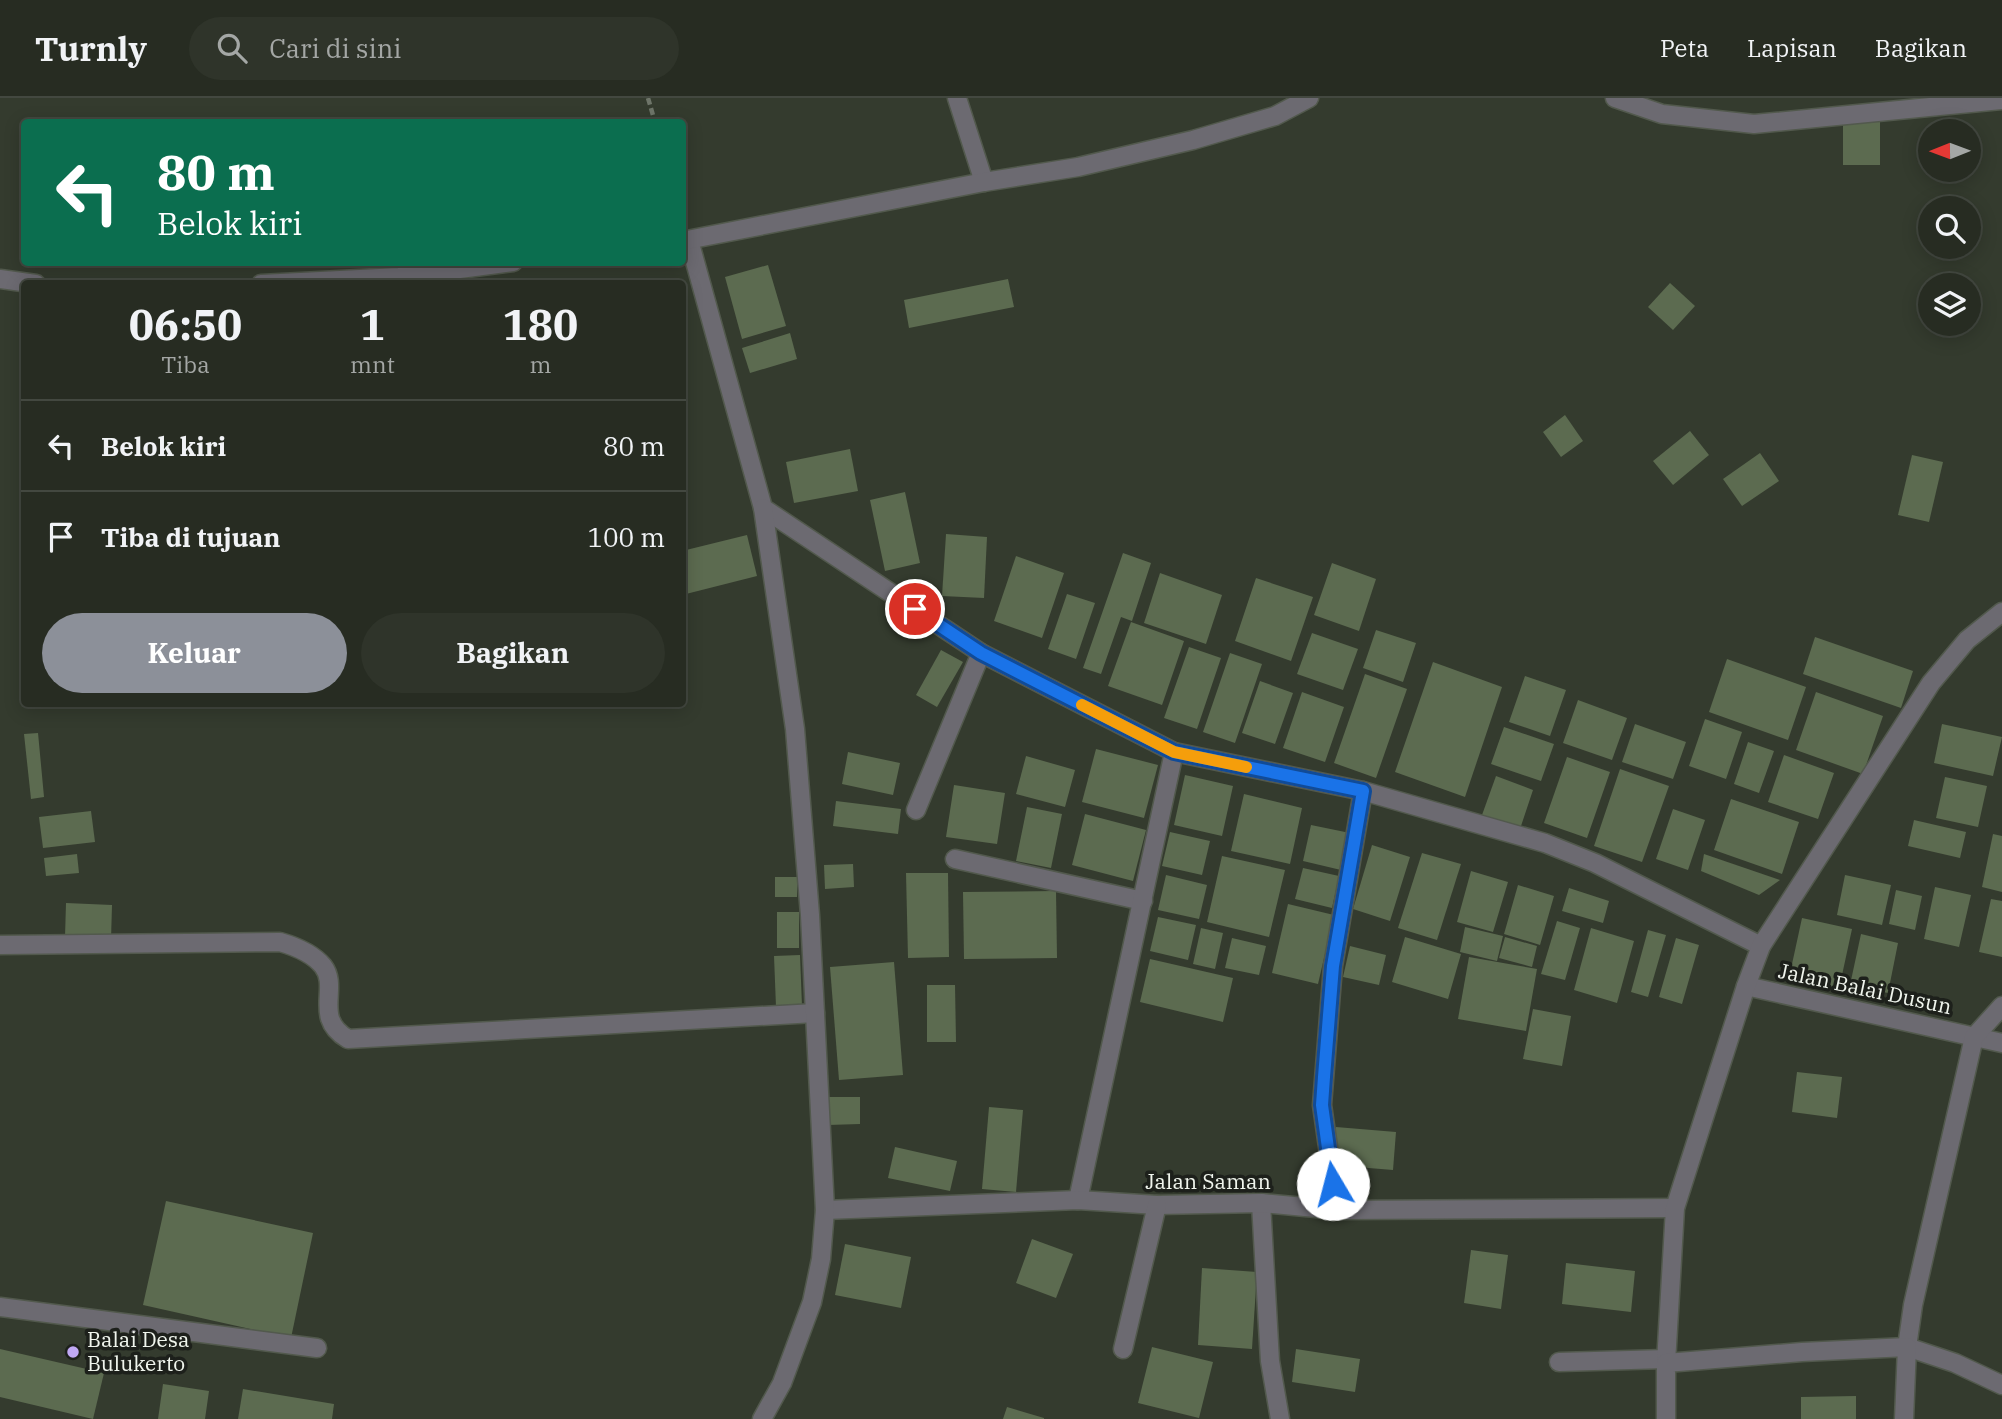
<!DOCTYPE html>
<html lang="id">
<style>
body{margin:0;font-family:"IBM Plex Serif",serif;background:#2f342a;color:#f1f3f6;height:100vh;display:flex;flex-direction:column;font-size:26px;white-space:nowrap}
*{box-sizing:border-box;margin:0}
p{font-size:23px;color:#a4a7a5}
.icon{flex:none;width:38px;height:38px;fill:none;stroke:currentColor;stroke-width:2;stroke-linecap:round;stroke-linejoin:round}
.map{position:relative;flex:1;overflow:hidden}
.details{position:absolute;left:21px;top:182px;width:665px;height:427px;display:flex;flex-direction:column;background:#272c22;border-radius:7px;box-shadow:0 4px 18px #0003,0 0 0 2px #434840}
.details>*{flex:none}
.hud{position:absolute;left:21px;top:21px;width:665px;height:147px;border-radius:7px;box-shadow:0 4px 18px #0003,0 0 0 2px #434840;background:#0b6e4f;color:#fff;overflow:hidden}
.needle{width:46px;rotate:269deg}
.controls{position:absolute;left:1918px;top:21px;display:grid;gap:14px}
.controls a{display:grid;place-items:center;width:63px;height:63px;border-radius:50%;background:#272c22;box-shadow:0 4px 18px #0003,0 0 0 2px #434840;font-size:35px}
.pin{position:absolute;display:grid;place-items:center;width:60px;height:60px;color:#fff;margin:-30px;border:4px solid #fff;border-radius:50%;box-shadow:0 2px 7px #0007}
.me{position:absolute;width:77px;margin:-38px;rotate:352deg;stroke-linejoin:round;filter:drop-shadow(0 0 5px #0008)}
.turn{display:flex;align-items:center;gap:24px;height:147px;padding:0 21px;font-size:32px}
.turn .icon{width:91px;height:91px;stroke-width:2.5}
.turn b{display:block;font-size:49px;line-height:60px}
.eta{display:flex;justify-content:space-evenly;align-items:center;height:119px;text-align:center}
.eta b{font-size:42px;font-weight:800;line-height:49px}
.action{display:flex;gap:14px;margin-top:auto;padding:14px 21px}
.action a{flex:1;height:80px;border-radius:42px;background:#8c9099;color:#fff;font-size:28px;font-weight:800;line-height:80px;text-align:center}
.action a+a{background:#2f342a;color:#f1f3f6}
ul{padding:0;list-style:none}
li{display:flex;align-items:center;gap:21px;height:91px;padding:0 21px;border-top:2px solid #434840}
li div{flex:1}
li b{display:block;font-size:26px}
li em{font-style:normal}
header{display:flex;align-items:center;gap:42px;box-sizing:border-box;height:98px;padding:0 35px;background:#272c22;border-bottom:2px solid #434840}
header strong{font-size:33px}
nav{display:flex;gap:38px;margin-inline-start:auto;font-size:24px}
.search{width:490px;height:63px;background:#2f342a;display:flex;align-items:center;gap:18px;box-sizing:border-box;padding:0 24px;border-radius:38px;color:#a4a7a5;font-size:26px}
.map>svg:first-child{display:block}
.building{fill:#5c6b50}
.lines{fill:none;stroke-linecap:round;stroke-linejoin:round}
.street-casing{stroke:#52594d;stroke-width:21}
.path{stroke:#6e7569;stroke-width:4.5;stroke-dasharray:7 3.5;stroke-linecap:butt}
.street{stroke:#6c6a71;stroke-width:18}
.route-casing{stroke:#114b97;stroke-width:18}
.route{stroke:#1a73e8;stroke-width:12}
.slow{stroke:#f59e0b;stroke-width:12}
.poi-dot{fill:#c0a8f4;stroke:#1d201b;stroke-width:2.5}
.labels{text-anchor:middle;stroke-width:7;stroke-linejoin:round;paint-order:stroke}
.street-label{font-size:21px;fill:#f0f5ed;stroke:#1d201b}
.poi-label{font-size:21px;fill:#f0f5ed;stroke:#1d201b;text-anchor:start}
</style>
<header>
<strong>Turnly</strong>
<div class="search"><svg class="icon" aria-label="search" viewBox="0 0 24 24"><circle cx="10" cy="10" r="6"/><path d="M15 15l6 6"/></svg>Cari di sini</div>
<nav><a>Peta</a><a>Lapisan</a><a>Bagikan</a></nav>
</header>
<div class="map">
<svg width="2002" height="1321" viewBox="0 0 2002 1321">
<rect width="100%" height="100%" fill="#343b2e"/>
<g class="building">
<rect x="1843" y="22" width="37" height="45"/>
<path d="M768 167 786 228 742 241 725 179Z"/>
<path d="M1008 181 1014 209 909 230 904 202Z"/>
<path d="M1670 185 1695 208 1673 232 1648 209Z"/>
<path d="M790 235 797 261 750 275 742 250Z"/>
<path d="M1565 317 1583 343 1561 359 1543 334Z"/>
<path d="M1690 333 1709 357 1673 387 1653 363Z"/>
<path d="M850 351 858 393 794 405 786 364Z"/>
<path d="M1760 355 1779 383 1742 408 1723 381Z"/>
<path d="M1912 357 1943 364 1929 424 1898 417Z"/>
<path d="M905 394 920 465 885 473 870 402Z"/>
<path d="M946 436 987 439 984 500 942 498Z"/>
<path d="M747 437 757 478 682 497V453Z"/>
<path d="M1123 455 1151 465 1132 523 1121 519 1101 576 1083 570Z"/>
<path d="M1016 458 1064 475 1042 540 994 523Z"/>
<path d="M1332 465 1376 481 1359 533 1314 517Z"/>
<path d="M1160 475 1222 497 1206 546 1144 525Z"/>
<path d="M1256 480 1313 499 1291 563 1235 543Z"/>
<path d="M1067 496 1095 505 1076 561 1048 551Z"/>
<path d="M1131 524 1184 543 1162 607 1108 588Z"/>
<path d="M1376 532 1416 545 1403 584 1363 570Z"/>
<path d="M1312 535 1358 551 1343 592 1297 576Z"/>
<path d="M1815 539 1913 573 1901 610 1803 576Z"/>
<path d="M1189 549 1221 560 1197 631 1164 620Z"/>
<path d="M941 552 963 564 937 609 916 597Z"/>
<path d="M1230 555 1262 566 1235 645 1203 634Z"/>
<path d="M1727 561 1806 589 1788 642 1709 614Z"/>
<path d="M1433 564 1502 589 1465 699 1395 674Z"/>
<path d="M1365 576 1407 591 1376 680 1334 665Z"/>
<path d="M1525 578 1566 592 1550 638 1509 624Z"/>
<path d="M1260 583 1293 595 1275 646 1242 635Z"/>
<path d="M1302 594 1344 609 1325 664 1283 650Z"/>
<path d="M1816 594 1883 618 1863 676 1796 652Z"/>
<path d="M1578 602 1627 620 1612 662 1563 645Z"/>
<path d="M1705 621 1742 634 1726 681 1689 668Z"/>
<path d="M1635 626 1686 644 1673 681 1622 664Z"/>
<path d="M1942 626 2002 639 1993 678 1934 665Z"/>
<path d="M1504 629 1554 646 1541 683 1491 666Z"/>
<path d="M38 635 44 699 31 701 24 636Z"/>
<path d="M1748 644 1774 653 1759 695 1734 686Z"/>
<path d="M1096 651 1158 667 1144 720 1082 704Z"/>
<path d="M848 654 900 665 893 697 842 686Z"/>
<path d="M1784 657 1834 675 1818 721 1768 704Z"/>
<path d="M1026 658 1075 672 1065 709 1016 696Z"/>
<path d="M1567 659 1610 674 1587 740 1544 725Z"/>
<path d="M1620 671 1669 688 1642 764 1594 748Z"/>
<path d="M1185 677 1233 688 1222 738 1174 727Z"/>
<path d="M1496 678 1533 692 1520 731 1482 717Z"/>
<path d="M1945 679 1987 688 1978 729 1936 720Z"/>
<path d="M954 687 1005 695 997 746 946 739Z"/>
<path d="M1244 696 1302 710 1290 766 1231 753Z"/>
<path d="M1731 701 1799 724 1782 776 1714 752Z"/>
<path d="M836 703 901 711 898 736 833 728Z"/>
<path d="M1027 709 1062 716 1051 770 1016 763Z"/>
<path d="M1673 711 1705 722 1688 772 1656 761Z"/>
<path d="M91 713 95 744 43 750 39 719Z"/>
<path d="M1085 716 1146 732 1133 783 1072 767Z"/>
<path d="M1914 722 1966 734 1960 760 1908 748Z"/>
<path d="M1311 727 1350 735 1341 772 1303 763Z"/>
<path d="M1170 734 1210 743 1202 777 1162 768Z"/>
<path d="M1993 736 2002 738V794L1982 789Z"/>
<path d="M1372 747 1410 759 1390 823 1353 811Z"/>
<path d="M1422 755 1461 766 1437 842 1398 830Z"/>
<path d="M77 756 79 775 46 778 44 760Z"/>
<path d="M1704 756 1780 782 1759 797 1701 773Z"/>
<path d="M1222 758 1285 772 1269 839 1207 824Z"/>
<path d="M853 766 854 789 825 791 824 767Z"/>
<path d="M1303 770 1339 778 1332 810 1295 801Z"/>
<path d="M1471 773 1508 784 1493 834 1457 824Z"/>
<path d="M906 775H948L949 859 908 860Z"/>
<path d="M1166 777 1207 787 1199 821 1158 812Z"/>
<path d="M1845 777 1891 787 1882 827 1837 817Z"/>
<rect x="775" y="779" width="22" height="20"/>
<path d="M1518 787 1554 798 1540 847 1504 836Z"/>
<path d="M1935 789 1971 797 1959 849 1924 841Z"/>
<path d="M1569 790 1609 803 1603 825 1562 813Z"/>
<path d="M1896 792 1922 798 1915 832 1889 826Z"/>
<path d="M1056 793 1057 860 964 861 963 794Z"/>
<path d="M1991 801 2002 803V859L1979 854Z"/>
<path d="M66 805 112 807 111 842 65 839Z"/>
<path d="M1288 806 1334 817 1318 886 1272 875Z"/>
<rect x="777" y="814" width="22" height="36"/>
<path d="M1158 819 1196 827 1188 862 1150 853Z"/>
<path d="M1802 820 1852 831 1839 891 1789 880Z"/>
<path d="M1557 823 1580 830 1565 882 1541 876Z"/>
<path d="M1465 829 1503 838 1497 863 1460 854Z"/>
<path d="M1201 830 1223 835 1215 871 1193 866Z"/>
<path d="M1591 830 1634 843 1617 905 1574 892Z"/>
<path d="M1648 832 1666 837 1648 899 1631 894Z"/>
<path d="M1861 836 1898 845 1888 895 1850 887Z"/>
<path d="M1405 839 1461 856 1448 901 1392 884Z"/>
<path d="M1505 839 1537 848 1532 869 1499 860Z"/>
<path d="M1232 840 1266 848 1259 877 1225 870Z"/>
<path d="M1676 840 1699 847 1682 906 1659 899Z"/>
<path d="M1350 848 1386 857 1379 887 1343 879Z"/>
<path d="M800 857 802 908 776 909 774 858Z"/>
<path d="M1469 859 1537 871 1526 933 1458 921Z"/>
<path d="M1150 861 1233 880 1223 924 1140 904Z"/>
<path d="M894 864 903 977 839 982 830 869Z"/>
<path d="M927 887H955L956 944H927Z"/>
<path d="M1533 911 1571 918 1562 968 1523 961Z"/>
<path d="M1797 974 1842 979 1837 1020 1792 1014Z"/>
<path d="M828 999H860V1026L828 1027Z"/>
<path d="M989 1009 1023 1012 1016 1094 982 1091Z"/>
<path d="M1336 1029 1396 1034 1393 1072 1332 1067Z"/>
<path d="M895 1049 957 1063 950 1093 888 1080Z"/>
<path d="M166 1103 313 1135 291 1240 143 1207Z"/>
<path d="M1032 1141 1073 1156 1056 1200 1016 1185Z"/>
<path d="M845 1146 911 1159 901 1210 835 1197Z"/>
<path d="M1471 1152 1508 1157 1501 1211 1464 1205Z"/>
<path d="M1566 1165 1635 1173 1631 1214 1562 1206Z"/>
<path d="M1202 1170 1257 1174 1252 1251 1198 1247Z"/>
<path d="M1152 1249 1213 1264 1199 1320 1138 1305Z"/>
<path d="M0 1251 104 1275 93 1321 0 1299Z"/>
<path d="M1296 1251 1360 1261 1355 1294 1292 1284Z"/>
<path d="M163 1286 209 1293 205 1321H158Z"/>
<path d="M243 1291 334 1306 332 1321H238Z"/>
<path d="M1856 1298V1321H1801V1299Z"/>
<path d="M1007 1309 1044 1320V1321H1003Z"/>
</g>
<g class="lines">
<g class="street-casing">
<g id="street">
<path d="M957 0 984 84"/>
<path d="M1615 0 1662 16 1754 26 2002 2"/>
<path d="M689 142 763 410 981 555 1174 654 1363 693 1545 745 1595 765 1761 848"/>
<path d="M682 143 984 84 1078 69 1193 42 1275 18 1309 0"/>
<path d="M0 181 36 186"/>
<path d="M261 186 399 179 513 164"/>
<path d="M916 712 981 555"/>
<path d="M955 761 1143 803"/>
<path d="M0 847 280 844C294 848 313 856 323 868 340 890 312 920 348 941L815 915"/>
<path d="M1746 888 2002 945"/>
<path d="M2002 908 1974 939 1913 1207 1907 1249 1955 1265 2002 1287"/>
<path d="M1078 1102 1174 654"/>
<path d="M1261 1105 1270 1263 1280 1321"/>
<path d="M825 1112 1078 1102 1157 1107 1261 1105 1337 1112 1675 1110"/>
<path d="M1337 1112 1322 1007 1333 868 1363 693"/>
<path d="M0 1209 317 1250"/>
<path d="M1123 1251 1157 1107"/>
<path d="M1559 1264 1666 1261"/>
<path d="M1666 1265 1675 1110 1746 888 1761 848 1931 585 1967 542 2002 514"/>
<path d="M762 1321 782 1285 812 1204 821 1161 825 1112 810 817 795 631 763 410"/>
<path d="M1666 1321V1265L1802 1254 1907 1249 1904 1321"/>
</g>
</g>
<path class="path" d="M648 0 655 24"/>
<use href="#street" class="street"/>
</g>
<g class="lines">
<g class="route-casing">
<path id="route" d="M915 511 981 555 1174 654 1363 693 1333 868 1324 979 1322 1007 1333 1086"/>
</g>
<use href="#route" class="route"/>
<path class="slow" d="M1082 607 1174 654 1246 669"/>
</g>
<circle class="poi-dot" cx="73" cy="1254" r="7"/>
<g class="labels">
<g class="street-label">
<text transform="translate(1865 891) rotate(12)" y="7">Jalan Balai Dusun</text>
<text x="1208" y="1091">Jalan Saman</text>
</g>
<g class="poi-label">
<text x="87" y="1249">Balai Desa<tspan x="87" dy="24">Bulukerto</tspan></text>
</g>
</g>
</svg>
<div class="controls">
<a><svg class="needle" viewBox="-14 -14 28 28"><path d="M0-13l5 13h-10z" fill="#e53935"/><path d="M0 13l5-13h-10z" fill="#a4a7a5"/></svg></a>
<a><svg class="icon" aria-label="search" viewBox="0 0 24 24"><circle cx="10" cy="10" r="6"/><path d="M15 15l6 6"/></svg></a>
<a><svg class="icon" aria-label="layers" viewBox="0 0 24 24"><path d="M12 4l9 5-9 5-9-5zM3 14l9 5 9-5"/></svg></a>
</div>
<div class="pin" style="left:915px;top:511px;background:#d93025"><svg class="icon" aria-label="arrive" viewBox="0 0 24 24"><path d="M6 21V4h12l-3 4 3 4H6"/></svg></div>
<svg class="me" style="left:1333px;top:1086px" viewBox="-20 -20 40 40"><circle r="19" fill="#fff"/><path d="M0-13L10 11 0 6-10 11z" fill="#1a73e8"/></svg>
<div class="hud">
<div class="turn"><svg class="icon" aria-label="left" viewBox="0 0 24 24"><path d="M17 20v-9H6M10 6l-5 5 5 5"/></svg><div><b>80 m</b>Belok kiri</div></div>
</div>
<section class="details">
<div class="eta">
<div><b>06:50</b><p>Tiba</p></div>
<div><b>1</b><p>mnt</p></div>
<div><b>180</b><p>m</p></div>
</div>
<ul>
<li><svg class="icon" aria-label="left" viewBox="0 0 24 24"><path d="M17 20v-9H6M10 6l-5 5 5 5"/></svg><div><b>Belok kiri</b></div><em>80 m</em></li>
<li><svg class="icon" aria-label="arrive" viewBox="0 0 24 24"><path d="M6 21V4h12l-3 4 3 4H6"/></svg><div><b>Tiba di tujuan</b></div><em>100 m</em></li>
</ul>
<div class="action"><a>Keluar</a><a>Bagikan</a></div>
</section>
</div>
